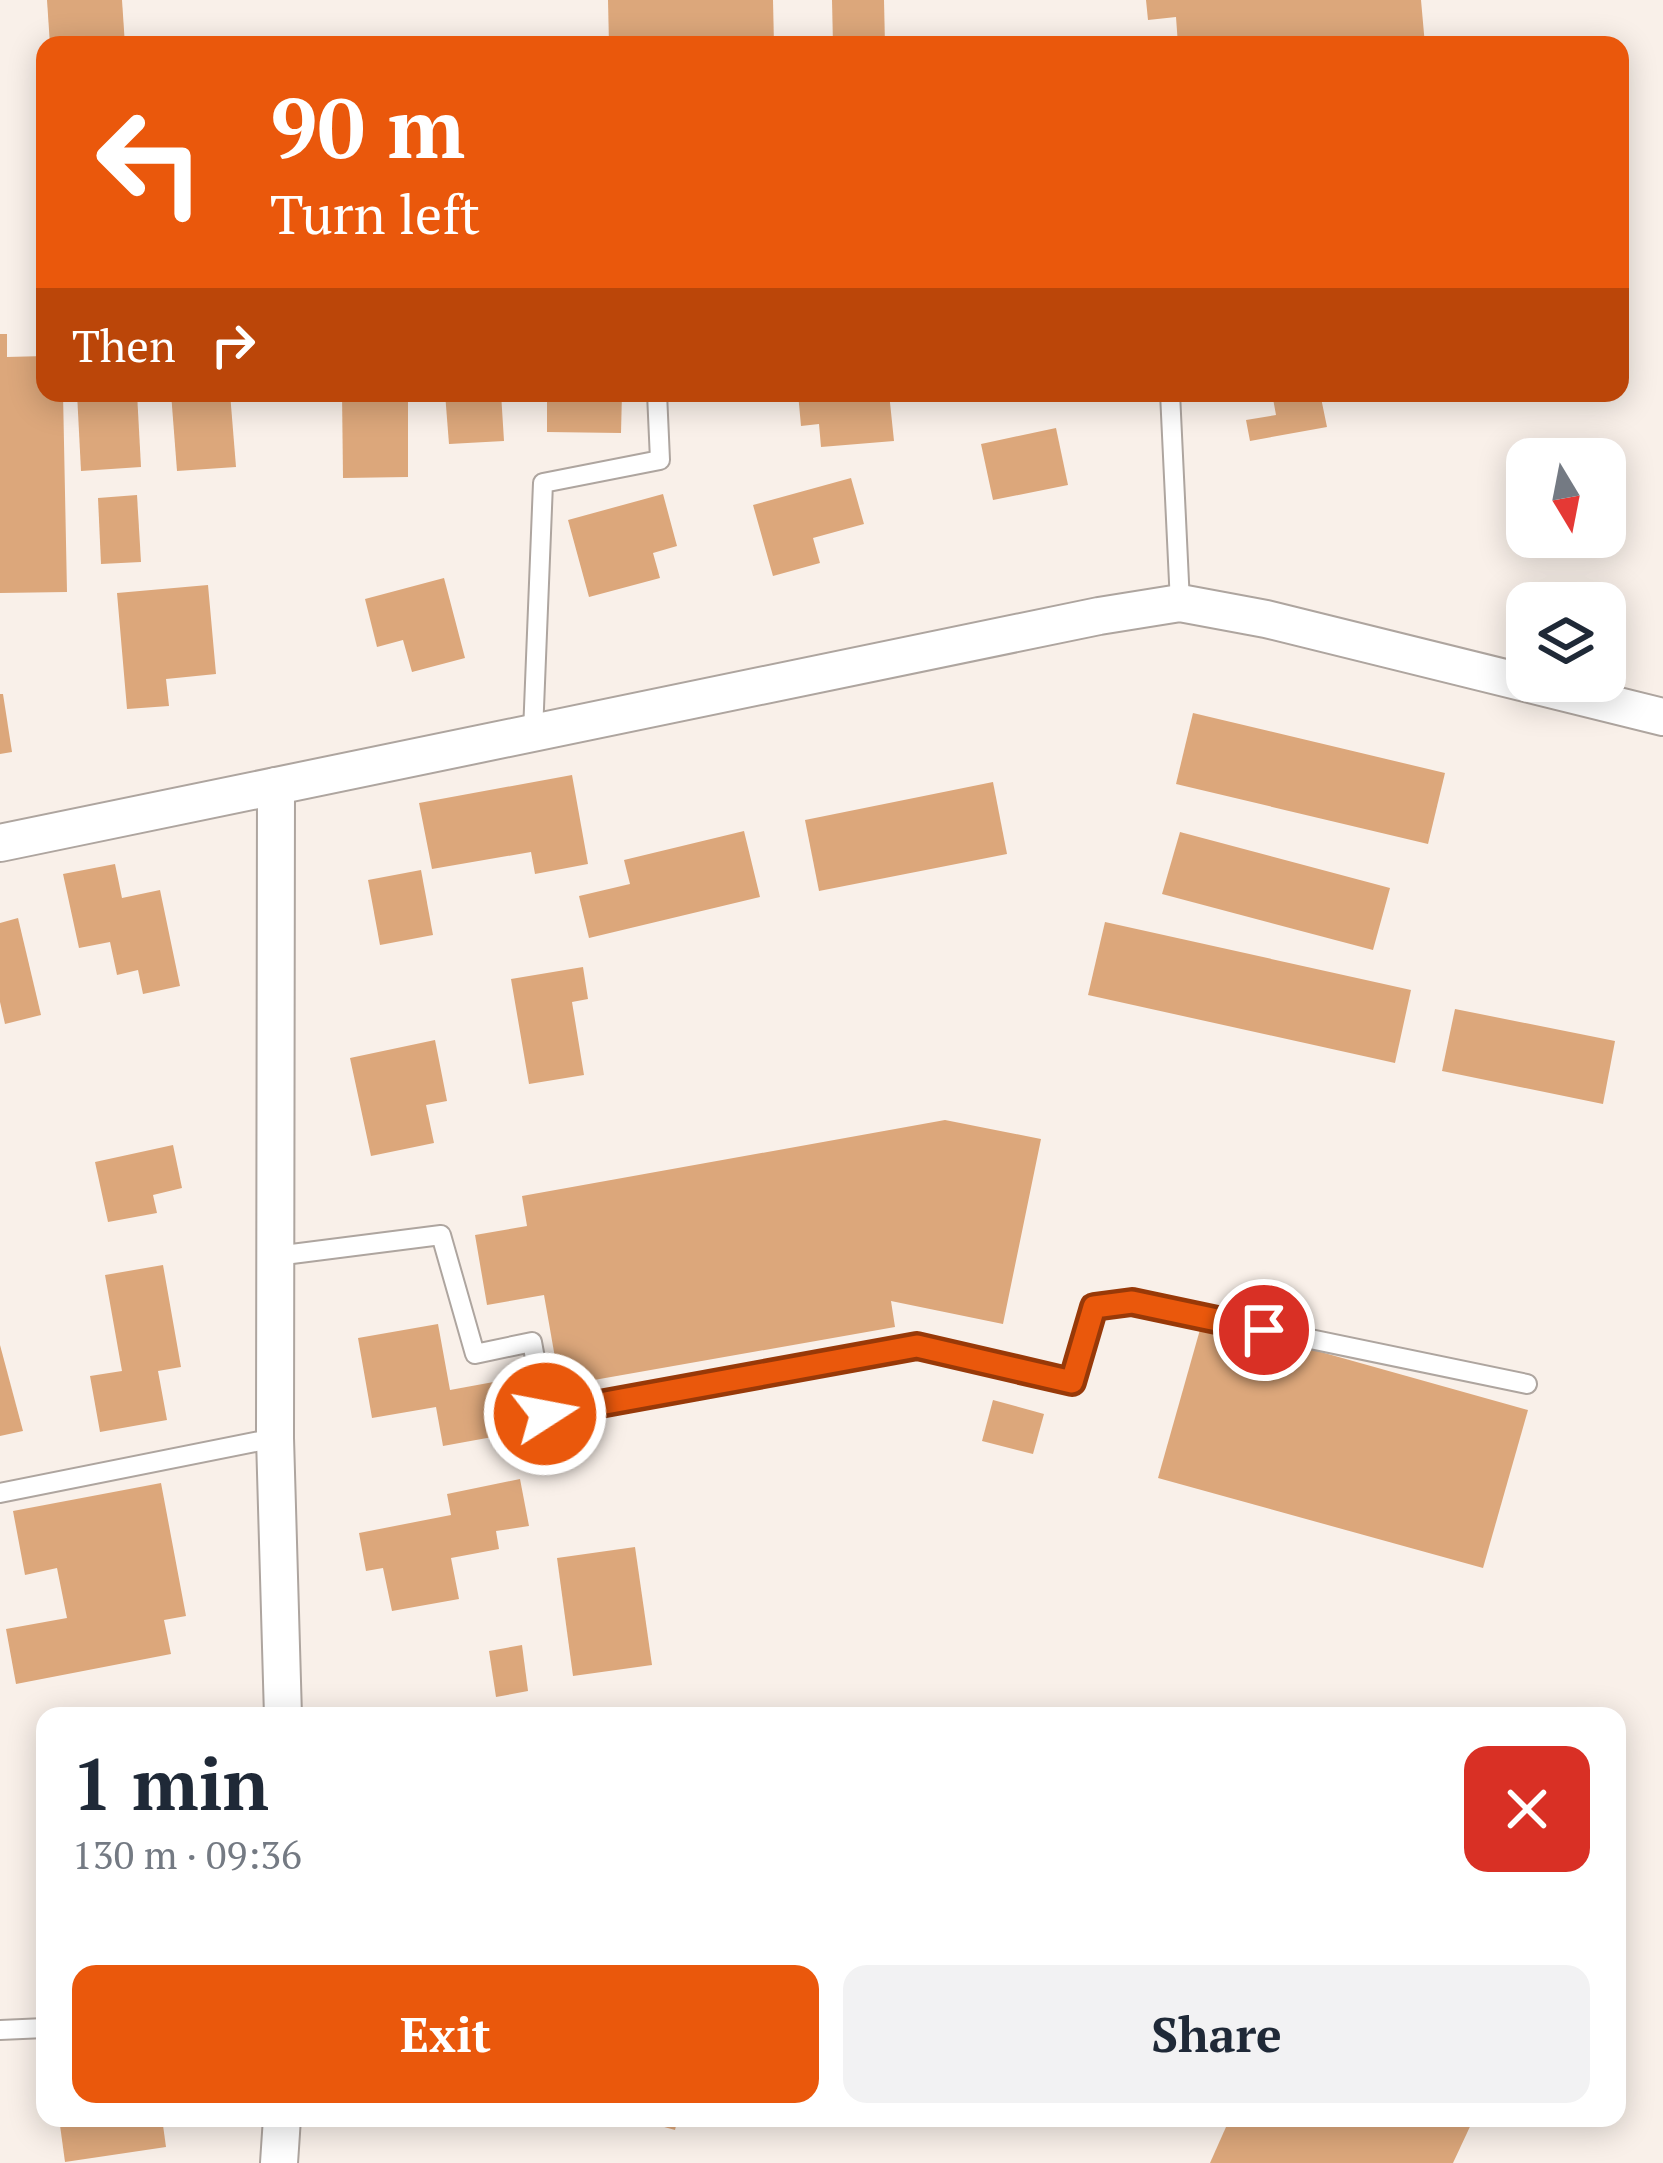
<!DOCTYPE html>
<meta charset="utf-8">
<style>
body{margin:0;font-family:"PT Serif",serif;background:#f2f2f3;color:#1f2937;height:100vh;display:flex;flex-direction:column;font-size:45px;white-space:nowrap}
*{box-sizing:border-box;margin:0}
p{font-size:39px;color:#747a83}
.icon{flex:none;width:66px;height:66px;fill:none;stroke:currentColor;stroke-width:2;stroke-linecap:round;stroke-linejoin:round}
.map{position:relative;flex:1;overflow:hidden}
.side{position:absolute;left:36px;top:1707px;width:1590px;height:420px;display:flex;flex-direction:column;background:#fff;border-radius:24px;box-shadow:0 6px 30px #0003}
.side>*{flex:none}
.top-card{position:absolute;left:36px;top:36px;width:1593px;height:366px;border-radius:24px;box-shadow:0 6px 30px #0003;background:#ea580c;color:#fff;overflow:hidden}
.needle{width:78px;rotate:170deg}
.controls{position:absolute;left:1506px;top:438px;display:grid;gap:24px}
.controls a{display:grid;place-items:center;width:120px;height:120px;border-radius:24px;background:#fff;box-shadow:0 6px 30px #0003;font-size:60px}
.pin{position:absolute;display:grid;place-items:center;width:102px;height:102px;color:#fff;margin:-51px;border:6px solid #fff;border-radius:50%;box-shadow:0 3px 12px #0007}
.me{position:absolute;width:132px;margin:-66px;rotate:79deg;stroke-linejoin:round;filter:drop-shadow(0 0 9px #0008)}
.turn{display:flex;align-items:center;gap:42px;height:252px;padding:0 36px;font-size:54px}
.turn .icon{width:156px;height:156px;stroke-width:2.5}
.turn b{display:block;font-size:84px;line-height:102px}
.then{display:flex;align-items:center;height:114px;padding:0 36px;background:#0003;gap:24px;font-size:45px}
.round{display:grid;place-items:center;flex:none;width:126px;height:126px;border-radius:24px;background:#f2f2f3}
.summary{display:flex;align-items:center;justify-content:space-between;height:204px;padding:0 36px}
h1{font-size:72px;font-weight:800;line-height:90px}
.button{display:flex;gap:24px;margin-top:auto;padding:24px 36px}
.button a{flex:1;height:138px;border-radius:24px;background:#ea580c;color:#fff;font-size:48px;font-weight:800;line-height:138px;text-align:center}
.button a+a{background:#f2f2f3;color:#1f2937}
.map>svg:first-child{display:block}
.building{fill:#dca77b}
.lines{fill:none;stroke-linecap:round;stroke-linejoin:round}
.lane-casing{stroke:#aea59f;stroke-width:22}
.street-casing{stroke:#aea59f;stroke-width:40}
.lane{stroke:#fff;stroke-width:18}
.street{stroke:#fff;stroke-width:36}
.route-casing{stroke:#983908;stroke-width:30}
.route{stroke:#ea580c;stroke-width:21}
</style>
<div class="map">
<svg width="1663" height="2163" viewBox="0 0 1663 2163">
<rect width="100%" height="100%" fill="#f9f0e9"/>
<g class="building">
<path d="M47 0H122L125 45H50Z"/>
<path d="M608 0H773L774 45H609Z"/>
<path d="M832 0H884L885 45H833Z"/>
<path d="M1146 0H1421L1425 45H1356V39L1300 45H1178L1176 17 1148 20Z"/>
<path d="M0 334H7V357L45 356V393H63L67 592 0 593Z"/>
<path d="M77 393H137L141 467 81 471Z"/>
<path d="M171 393H230L236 467 177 471Z"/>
<path d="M342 393H408V477L343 478Z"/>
<path d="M445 393H501L504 441 449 444Z"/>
<path d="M547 393H622L621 433 547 432Z"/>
<path d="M798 393H889L894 441 821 447 819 424 801 426Z"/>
<path d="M1272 393H1320L1327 427 1250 441 1246 420 1276 415Z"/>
<path d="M1056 428 1068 485 993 500 981 444Z"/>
<path d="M851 478 864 524 813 538 820 563 773 576 753 505Z"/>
<path d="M663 494 677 546 653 553 660 578 589 597 568 520Z"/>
<path d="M137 495 141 562 101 564 98 498Z"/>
<path d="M444 578 465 658 412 672 403 640 377 647 365 599Z"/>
<path d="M208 585 216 674 166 679 169 706 127 709 117 593Z"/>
<path d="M0 694H3L12 752 0 754Z"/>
<path d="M1193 713 1445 773 1428 844 1176 784Z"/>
<path d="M572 775 588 864 535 874 531 852 432 869 419 803Z"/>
<path d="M993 782 1007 854 819 891 805 820Z"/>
<path d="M744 831 760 897 589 938 579 896 630 884 624 860Z"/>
<path d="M1180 832 1390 888 1373 950 1162 894Z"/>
<path d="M115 864 122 898 160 890 180 986 143 994 138 970 117 975 110 942 79 948 63 874Z"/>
<path d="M421 870 433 935 380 945 368 880Z"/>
<path d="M18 918 41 1015 5 1024 0 1002V923Z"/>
<path d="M1105 922 1411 990 1395 1063 1088 995Z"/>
<path d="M583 967 588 999 572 1002 584 1075 529 1084 511 979Z"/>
<path d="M1455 1009 1615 1041 1603 1104 1442 1071Z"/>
<path d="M435 1040 447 1101 426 1105 434 1143 371 1156 350 1058Z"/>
<path d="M945 1120 1041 1139 1003 1324 891 1301 895 1327 560 1386 544 1295 487 1305 475 1235 527 1226 522 1196Z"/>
<path d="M173 1145 182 1188 153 1195 157 1213 108 1222 95 1162Z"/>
<path d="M163 1265 181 1367 158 1371 167 1420 100 1432 90 1376 122 1371 105 1275Z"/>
<path d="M1203 1319 1528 1410 1483 1568 1158 1478Z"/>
<path d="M438 1324 450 1390 499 1381 509 1434 443 1446 436 1407 372 1418 358 1338Z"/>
<path d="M0 1345 23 1431 0 1436Z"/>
<path d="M993 1400 1044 1414 1033 1454 982 1441Z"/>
<path d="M520 1479 529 1526 496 1531 499 1549 451 1558 459 1599 392 1611 383 1568 366 1571 359 1533 451 1515 447 1494Z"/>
<path d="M161 1483 186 1616 164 1620 171 1654 16 1684 6 1629 67 1618 57 1568 25 1575 13 1511Z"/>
<path d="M635 1547 652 1665 573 1676 557 1558Z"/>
<path d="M522 1645 528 1691 496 1697 489 1651Z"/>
<path d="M59 2118H162L166 2147 65 2162Z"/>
<path d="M632 2118H678L675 2130Z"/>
<path d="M1230 2118H1474L1453 2163H1210Z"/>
</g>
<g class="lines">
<g class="lane-casing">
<g id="lane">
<path d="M1170 393 1180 603"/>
<path d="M533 733 543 483 660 460 657 393"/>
<path d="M276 1256 441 1235 475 1354 532 1342 545 1413 917 1346 1072 1381 1094 1307 1132 1302 1527 1384"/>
<path d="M0 1493 275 1438"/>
<path d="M0 2030 45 2028"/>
</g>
</g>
<g class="street-casing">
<g id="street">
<path d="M276 786 275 1438 283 1716"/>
<path d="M0 843 1099 616 1180 603 1266 619 1663 717"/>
<path d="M279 2163 282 2118"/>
</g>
</g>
<use href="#lane" class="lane"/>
<use href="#street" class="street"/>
</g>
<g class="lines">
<g class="route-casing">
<path id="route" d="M545 1414 917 1346 1072 1382 1094 1307 1132 1302 1264 1330"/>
</g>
<use href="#route" class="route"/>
</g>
</svg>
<div class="controls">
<a><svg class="needle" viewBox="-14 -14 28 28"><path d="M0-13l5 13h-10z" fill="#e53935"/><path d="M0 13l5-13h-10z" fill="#747a83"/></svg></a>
<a><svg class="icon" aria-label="layers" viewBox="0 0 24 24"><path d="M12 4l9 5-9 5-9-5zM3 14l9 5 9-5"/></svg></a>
</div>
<div class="pin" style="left:1264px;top:1330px;background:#d93025"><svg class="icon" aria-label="arrive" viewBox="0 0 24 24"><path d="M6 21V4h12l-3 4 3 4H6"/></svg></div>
<svg class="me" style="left:545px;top:1414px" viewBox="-20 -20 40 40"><circle r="17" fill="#ea580c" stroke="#fff" stroke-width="3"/><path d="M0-11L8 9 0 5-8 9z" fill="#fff"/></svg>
<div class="top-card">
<div class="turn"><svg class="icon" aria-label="left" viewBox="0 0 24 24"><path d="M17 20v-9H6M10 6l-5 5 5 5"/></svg><div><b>90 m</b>Turn left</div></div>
<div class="then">Then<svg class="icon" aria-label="right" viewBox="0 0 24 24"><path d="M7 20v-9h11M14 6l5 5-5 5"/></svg></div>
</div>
<section class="side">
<div class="summary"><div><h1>1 min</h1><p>130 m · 09:36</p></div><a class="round" style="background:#d93025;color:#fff"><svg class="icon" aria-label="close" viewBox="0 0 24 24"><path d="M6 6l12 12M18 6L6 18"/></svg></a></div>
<div class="button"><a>Exit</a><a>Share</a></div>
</section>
</div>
